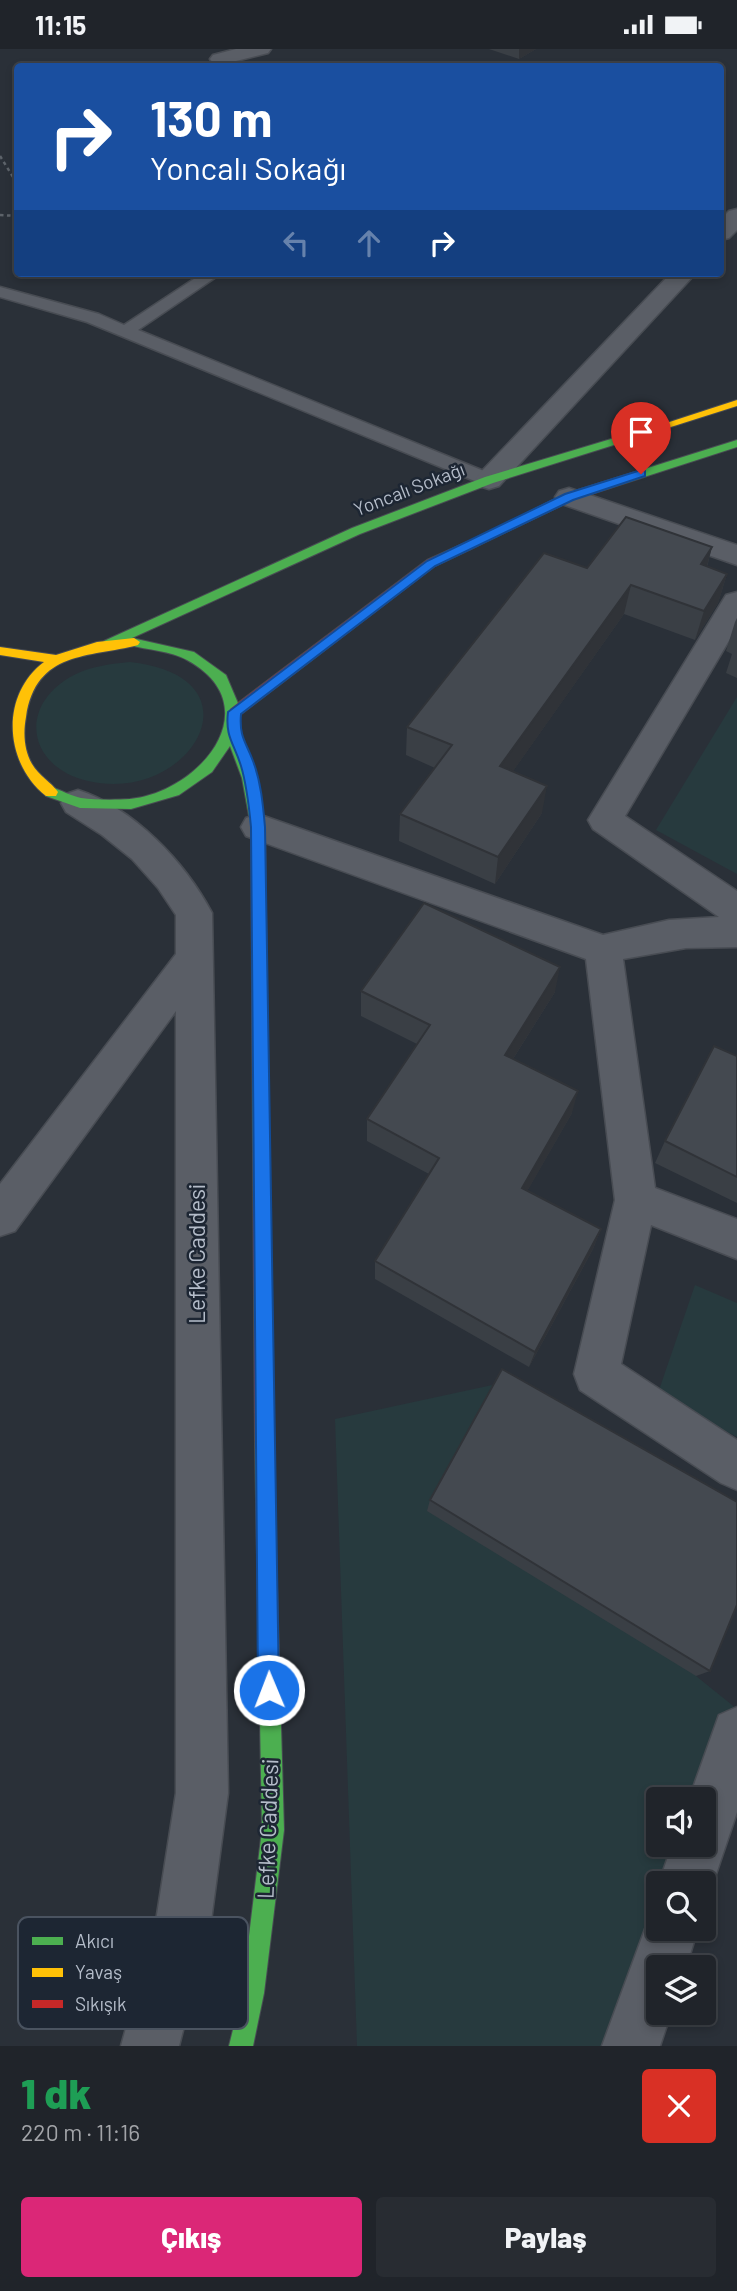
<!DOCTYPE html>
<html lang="tr">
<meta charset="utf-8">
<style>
body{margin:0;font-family:Barlow,sans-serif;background:#282c32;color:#f1f3f6;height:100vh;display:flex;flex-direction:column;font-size:26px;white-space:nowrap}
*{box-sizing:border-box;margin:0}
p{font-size:23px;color:#a2a4a8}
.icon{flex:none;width:38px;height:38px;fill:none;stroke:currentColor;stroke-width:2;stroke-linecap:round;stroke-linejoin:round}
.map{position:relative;height:1997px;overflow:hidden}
.side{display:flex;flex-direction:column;background:#20242a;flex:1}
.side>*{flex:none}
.guide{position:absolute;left:14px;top:14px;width:710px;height:214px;border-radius:7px;box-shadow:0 4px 10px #0003,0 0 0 2px #3d4147;background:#1a4fa0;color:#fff;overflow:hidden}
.fabs{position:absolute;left:646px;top:1738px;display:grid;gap:14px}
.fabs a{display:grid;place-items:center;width:70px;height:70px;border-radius:7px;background:#20242a;box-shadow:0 4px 10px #0003,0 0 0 2px #3d4147;font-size:35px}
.pin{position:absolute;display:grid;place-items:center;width:60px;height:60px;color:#fff;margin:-72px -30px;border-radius:50% 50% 50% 0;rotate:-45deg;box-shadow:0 0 7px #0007}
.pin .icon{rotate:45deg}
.me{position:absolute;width:77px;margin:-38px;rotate:359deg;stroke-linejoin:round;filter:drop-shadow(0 0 5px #0008)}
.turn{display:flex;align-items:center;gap:24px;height:147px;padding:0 21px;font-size:32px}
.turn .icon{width:91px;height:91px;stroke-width:2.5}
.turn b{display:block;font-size:49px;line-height:60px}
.lanes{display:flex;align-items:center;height:66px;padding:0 21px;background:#0003;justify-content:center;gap:35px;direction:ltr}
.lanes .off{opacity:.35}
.round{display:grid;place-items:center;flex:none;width:74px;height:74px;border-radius:7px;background:#282c32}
.head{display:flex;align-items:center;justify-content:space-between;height:119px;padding:0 21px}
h1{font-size:42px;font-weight:800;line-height:52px;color:#1e9e55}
.button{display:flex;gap:14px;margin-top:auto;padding:14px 21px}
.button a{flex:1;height:80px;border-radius:7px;background:#db2777;color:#fff;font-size:28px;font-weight:800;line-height:80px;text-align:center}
.button a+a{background:#282c32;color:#f1f3f6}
.status{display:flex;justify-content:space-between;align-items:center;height:49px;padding:0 35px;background:#20242a;direction:ltr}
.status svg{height:19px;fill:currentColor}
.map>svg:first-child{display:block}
.green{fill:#273a3e;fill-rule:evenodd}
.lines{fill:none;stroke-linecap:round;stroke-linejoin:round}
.lane-casing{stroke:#484c53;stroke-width:3}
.street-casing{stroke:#484c53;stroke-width:3}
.fast-casing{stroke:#484c53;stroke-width:2}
.slow-casing{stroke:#484c53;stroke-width:2}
.jam-casing{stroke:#484c53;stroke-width:2}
.path{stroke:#5d636a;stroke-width:2.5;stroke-dasharray:3.5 3.5;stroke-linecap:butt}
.lane{fill:#5a5e66;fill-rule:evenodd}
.street{fill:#5a5e66;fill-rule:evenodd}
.fast{fill:#4caf50;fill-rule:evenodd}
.slow{fill:#ffc107;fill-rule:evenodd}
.jam{fill:#c62828;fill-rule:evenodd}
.wall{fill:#3a3f45}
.shaded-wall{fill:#303338}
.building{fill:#444950;stroke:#303338;stroke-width:2}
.route{fill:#1a73e8;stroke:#114b97;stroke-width:2}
.labels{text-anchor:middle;stroke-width:5;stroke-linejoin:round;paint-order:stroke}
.far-street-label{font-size:19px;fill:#b4bcc9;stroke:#1d2633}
.street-label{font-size:23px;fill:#b4bcc9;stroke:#1d2633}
.key{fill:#1d2633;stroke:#4a5360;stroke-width:2}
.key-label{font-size:19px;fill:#b4bcc9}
</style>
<div class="status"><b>11:15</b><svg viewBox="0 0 49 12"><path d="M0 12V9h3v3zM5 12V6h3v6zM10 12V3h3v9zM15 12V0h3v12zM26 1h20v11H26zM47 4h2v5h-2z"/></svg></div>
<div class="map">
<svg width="737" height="1997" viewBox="0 0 737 1997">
<rect width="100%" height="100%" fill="#2a3038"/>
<g class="green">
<path d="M130 613C266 628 190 756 88 732 27 718 17 656 74 626 91 617 111 615 130 613Z"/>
<path d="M737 648V825L656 781Z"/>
<path d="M695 1236 737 1254V1388L657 1347Z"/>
<path d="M497 1335 696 1627 737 1660V1713L688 1834H658V1880H670L622 1997H357L335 1370ZM658 1750H704V1796H658Z"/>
</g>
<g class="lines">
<g class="lane-casing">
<path id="lane" d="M203 224H222L138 281 496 427 499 431 496 435H482L87 273 0 248V238L99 265 124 276Z"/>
</g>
<g class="street-casing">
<g id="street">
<path d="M236 0H271L268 4 220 16 213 14 210 10 213 6Z"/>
<path d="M737 160V181L729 189 721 191V170L729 162Z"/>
<path d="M671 224H696L499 437 489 440 479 437 475 431 479 425Z"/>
<path d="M569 439 737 496V516L559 454 555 448 559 442Z"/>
<path d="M737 543V578L625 767 737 842V898L686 899 623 910 655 1139 737 1170V1210L651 1176 621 1315 737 1391V1441L721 1434 580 1341 574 1325 615 1151 586 910 246 787 241 778 246 769 258 765 603 886 669 871 719 868 593 780 588 771 726 546Z"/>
<path d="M78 741C134 759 185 813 212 864L228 1744 211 1872 179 1997H121L156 1872 176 1744V962L15 1182 0 1187V1135L176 905V866L158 839 132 810 102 786 66 763 61 754 66 745Z"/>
<path d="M737 1658V1763L713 1834 704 1854V1834H659L672 1796H704V1750H689L719 1666Z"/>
<path d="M658 1858V1880H698L686 1918H658V1964H671L660 1997H602L652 1861Z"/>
</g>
</g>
<g class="fast-casing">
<g id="fast">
<path d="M651 378 655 379V383L493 434 360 485 132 589 194 603 226 626 240 659 236 679 256 729 265 778 269 1104 267 1109 261 1111 255 1109 253 1104 251 778 242 729 230 697 212 723 179 746 131 760 80 759 46 747 44 743 51 738C61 741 71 747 81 749 95 751 115 751 130 750 200 743 271 657 187 611 171 602 147 601 130 596L129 590 108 599 102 595 104 592 352 479 485 428Z"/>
<path d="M737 391V398L573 451 471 500 467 501 461 497 565 445Z"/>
<path d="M264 1388 271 1390 273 1397 284 1781 264 1944 253 1997H229L242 1944 262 1781 255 1397 257 1390Z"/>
</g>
</g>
<g class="slow-casing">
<g id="slow">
<path d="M737 351V357L655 383 645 381Z"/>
<path d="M134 589 140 593 138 596C89 609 36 601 26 668 23 684 24 701 32 715 39 727 51 733 58 743L56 747H46C4 714 0 646 44 613L0 606V598L56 606 97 593Z"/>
</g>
</g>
<g class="jam-casing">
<g id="jam">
<path d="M467 493 471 494V500L435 517 240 666H230V660L427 511Z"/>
<path d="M261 1097 267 1099 269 1104 273 1397 271 1404 264 1406 257 1404 255 1397 253 1104 255 1099Z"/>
</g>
</g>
<g class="path">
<path d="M0 107 18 136"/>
<path d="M0 166 18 167"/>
</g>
<use href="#lane" class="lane"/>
<use href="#street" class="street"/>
<use href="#fast" class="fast"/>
<use href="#slow" class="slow"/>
<use href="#jam" class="jam"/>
</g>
<g class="wall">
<path d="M489 0H536L519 10Z"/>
<path d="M712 498 707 518 727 525 718 554 695 591 624 565 513 722 542 764 495 835 399 792 400 765 435 719 406 706 407 678 587 519Z"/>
<path d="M737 569V629L726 624 732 605 726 602 735 573Z"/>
<path d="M361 942 555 943 513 1010 572 1064 527 1142 601 1180 593 1200 529 1318 375 1230V1212L429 1125 367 1092V1070L417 995 361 967Z"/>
<path d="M737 1007V1154L655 1114 665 1092Z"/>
<path d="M430 1451 710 1622 696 1627 427 1462Z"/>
</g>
<g class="shaded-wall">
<path d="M519 0H536L519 10Z"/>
<path d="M712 498 704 528 701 515Z"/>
<path d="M727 525 718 554 695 591 704 562Z"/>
<path d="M631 536 624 565 497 745 500 717Z"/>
<path d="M547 737 542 764 495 835 498 808Z"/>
<path d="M560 918 555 943 501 1029 505 1006Z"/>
<path d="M578 1042 572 1064 517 1160 522 1139Z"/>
<path d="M601 1180 593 1200 529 1318 535 1303Z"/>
</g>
<g class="building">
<path d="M626 468 712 498 701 515 727 525 704 562 631 536 500 717 547 737 498 808 400 765 452 696 407 678 544 504 587 519Z"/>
<path d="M424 854 560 918 505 1006 578 1042 522 1139 601 1180 535 1303 375 1212 439 1109 367 1070 430 976 361 942Z"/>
<path d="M714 997 737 1007V1128L665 1092Z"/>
<path d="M502 1320 737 1453V1556L710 1622 430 1451Z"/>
</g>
<path class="route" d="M641 421 645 422V427L573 451 435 517 241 665C239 688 246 693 253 712 261 733 263 756 265 778L279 1641 276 1649 269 1652 261 1649 258 1641 251 778C249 757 247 737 241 717 234 694 225 688 228 663L427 512 565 445Z"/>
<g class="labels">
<g class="far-street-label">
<text transform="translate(409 440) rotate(-21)" y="7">Yoncalı Sokağı</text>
</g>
<g class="street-label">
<text transform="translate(197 1205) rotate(-90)" y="8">Lefke Caddesi</text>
<text transform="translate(268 1780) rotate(-88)" y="8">Lefke Caddesi</text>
</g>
</g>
<rect x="18" y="1868" width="230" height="112" rx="10" class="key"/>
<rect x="32" y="1888" width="31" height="8" fill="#4caf50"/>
<rect x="32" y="1919" width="31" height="9" fill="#ffc107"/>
<rect x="32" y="1951" width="31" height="8" fill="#c62828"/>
<g class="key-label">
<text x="75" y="1899">Akıcı</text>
<text x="75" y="1930">Yavaş</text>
<text x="75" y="1962">Sıkışık</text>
</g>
</svg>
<div class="fabs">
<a><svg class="icon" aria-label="sound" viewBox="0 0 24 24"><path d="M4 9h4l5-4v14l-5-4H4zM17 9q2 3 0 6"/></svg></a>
<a><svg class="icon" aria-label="search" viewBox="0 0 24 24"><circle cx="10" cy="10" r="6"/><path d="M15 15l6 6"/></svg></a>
<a><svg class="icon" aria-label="layers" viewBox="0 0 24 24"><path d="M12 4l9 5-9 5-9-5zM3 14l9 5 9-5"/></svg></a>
</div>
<div class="pin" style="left:641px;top:425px;background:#d93025"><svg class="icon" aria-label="arrive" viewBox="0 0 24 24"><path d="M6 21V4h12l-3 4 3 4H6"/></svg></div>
<svg class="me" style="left:269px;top:1641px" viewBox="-20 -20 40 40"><circle r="17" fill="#1a73e8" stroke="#fff" stroke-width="3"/><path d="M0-11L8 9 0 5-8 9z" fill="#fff"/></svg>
<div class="guide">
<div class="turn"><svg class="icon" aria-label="right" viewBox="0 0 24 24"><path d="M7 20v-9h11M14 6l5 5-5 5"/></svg><div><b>130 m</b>Yoncalı Sokağı</div></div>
<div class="lanes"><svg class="icon off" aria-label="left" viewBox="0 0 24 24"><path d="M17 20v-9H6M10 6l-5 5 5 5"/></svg><svg class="icon off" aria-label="ahead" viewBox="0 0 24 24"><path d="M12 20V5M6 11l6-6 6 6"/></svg><svg class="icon" aria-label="right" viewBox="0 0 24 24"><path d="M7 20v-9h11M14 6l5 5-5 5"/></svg></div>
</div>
</div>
<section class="side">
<div class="head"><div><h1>1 dk</h1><p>220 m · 11:16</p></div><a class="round" style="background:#d93025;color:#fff"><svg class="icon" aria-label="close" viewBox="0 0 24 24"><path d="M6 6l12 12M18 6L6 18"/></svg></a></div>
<div class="button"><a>Çıkış</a><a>Paylaş</a></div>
</section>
